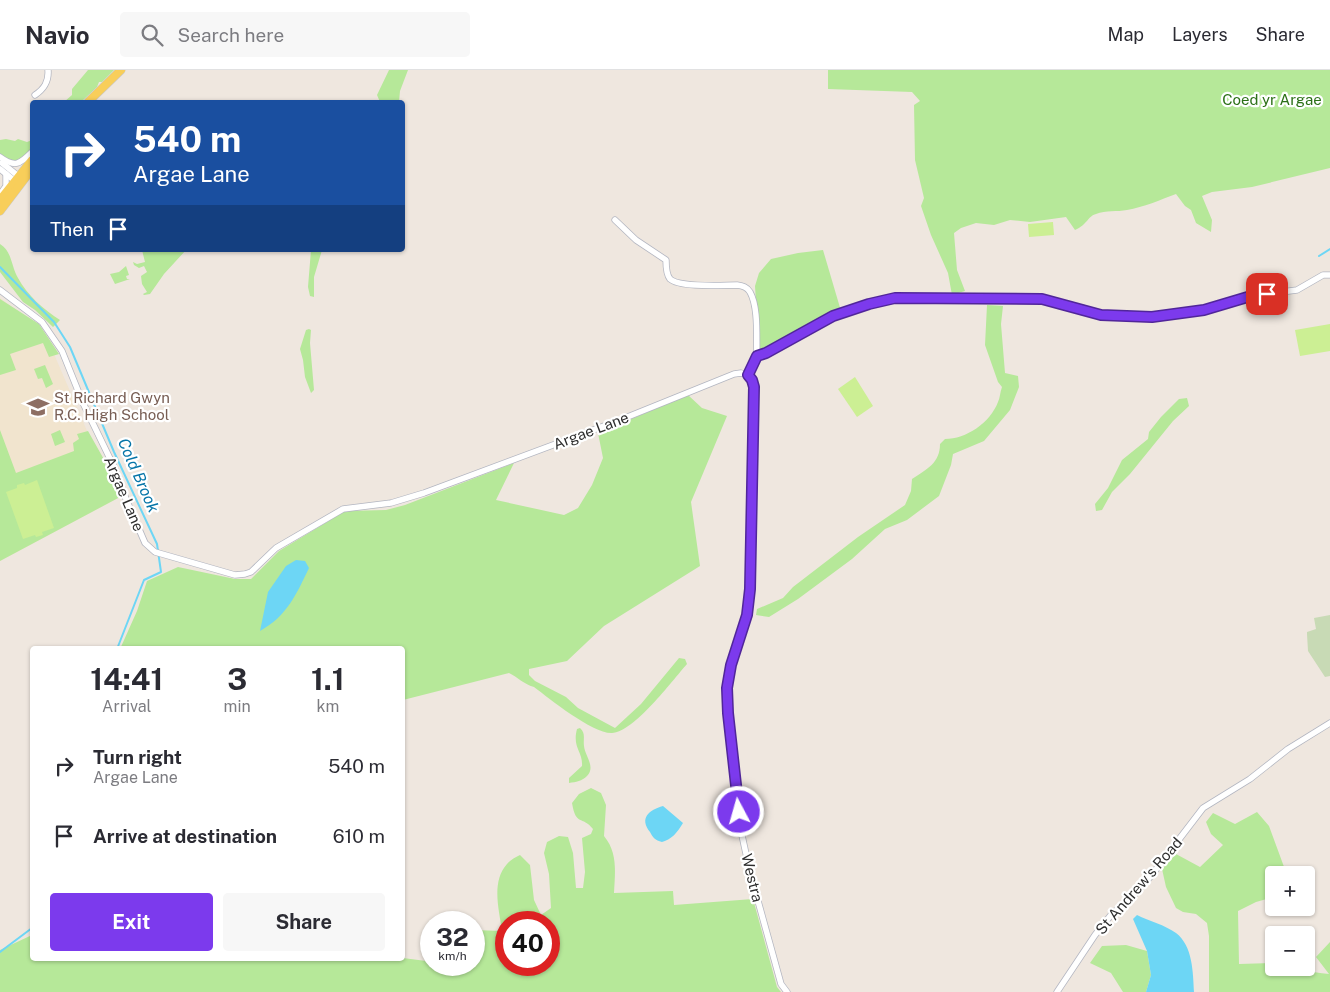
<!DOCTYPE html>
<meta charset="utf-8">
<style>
body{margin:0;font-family:"Public Sans",sans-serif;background:#f7f7f7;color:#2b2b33;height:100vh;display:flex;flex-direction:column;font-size:19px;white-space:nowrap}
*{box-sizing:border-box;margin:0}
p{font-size:16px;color:#7c7c81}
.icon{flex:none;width:28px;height:28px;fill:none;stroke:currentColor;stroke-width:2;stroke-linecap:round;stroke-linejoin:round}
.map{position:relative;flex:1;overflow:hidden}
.drawer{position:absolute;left:30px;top:576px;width:375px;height:315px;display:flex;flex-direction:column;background:#fff;border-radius:5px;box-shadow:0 1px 4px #0004}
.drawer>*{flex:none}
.guide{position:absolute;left:30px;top:30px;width:375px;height:152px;border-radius:5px;box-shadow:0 1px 4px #0004;background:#1a4fa0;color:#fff;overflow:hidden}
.controls{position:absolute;left:1265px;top:796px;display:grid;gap:10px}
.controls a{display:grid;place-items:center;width:50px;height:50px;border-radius:5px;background:#fff;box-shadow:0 1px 4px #0004;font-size:25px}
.speed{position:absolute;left:420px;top:841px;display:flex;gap:10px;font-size:25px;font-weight:700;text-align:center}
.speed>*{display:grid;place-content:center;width:65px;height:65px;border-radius:50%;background:#fff;box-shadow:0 1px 4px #0004;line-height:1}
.speed small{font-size:12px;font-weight:400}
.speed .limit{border:8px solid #d22;background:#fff;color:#111}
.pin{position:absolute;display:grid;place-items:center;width:42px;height:42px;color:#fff;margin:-21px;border-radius:10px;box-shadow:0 2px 8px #0006}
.me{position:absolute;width:55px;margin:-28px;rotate:354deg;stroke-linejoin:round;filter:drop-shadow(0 0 4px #0008)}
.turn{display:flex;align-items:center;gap:18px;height:105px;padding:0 20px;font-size:22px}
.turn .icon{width:65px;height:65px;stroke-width:2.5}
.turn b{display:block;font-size:35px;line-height:42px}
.then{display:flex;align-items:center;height:48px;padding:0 20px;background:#0003;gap:10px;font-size:19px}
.eta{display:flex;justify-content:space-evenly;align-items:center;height:85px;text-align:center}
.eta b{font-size:30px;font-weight:700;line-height:35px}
.action{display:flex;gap:10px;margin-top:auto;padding:10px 20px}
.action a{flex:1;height:58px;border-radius:5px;background:#7c3aed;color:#fff;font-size:20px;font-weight:700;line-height:58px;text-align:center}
.action a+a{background:#f7f7f7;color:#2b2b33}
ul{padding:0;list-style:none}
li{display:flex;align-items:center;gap:15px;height:70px;padding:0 20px}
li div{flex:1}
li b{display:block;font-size:19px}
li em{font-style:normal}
header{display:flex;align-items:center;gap:30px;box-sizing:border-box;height:70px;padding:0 25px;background:#fff;border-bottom:1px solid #e1e1e2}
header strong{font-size:24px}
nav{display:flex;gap:28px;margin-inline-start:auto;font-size:18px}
.search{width:350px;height:45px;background:#f7f7f7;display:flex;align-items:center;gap:12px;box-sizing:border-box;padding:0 18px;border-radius:5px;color:#7c7c81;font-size:19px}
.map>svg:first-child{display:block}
.education{fill:#f1e4ce}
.green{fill:#b6e899;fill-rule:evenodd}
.cemetery{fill:#c8dab5}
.pitch{fill:#ccef94}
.water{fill:#6dd6f5}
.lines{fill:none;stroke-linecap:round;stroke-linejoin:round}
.stream{stroke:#6dd6f5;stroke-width:2}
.minor-casing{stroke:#b3b6c1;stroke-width:7}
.major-casing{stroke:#c8c8c8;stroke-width:9}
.minor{stroke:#fff;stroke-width:5.5}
.major{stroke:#f8ce5a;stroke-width:8}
.route-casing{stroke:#51269a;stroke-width:12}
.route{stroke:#7c3aed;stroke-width:9}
.labels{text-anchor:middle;stroke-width:4.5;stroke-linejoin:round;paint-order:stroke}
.park-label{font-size:15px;fill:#2c7017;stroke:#fff}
.education-label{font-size:15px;fill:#785e54;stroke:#fff;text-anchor:start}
.street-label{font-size:15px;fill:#2d2d2d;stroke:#fff}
.water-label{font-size:16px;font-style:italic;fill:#0675a8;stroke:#fff}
</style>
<header>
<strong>Navio</strong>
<div class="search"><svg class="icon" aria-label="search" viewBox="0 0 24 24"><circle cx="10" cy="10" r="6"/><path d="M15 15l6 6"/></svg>Search here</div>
<nav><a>Map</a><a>Layers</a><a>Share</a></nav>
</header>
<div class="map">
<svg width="1330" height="922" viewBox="0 0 1330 922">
<rect width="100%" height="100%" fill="#efe7df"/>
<path class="education" d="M0 228 31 251 51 277 103 398 107 400 120 427 0 491Z"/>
<g class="green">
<path d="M88 0H114L102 12H99L97 17 81 32H64L72 25V19Z"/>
<path d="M389 0H408L400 21 399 32H380L377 25Z"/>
<path d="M828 0H1330V98L1252 117 1212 122 1202 126 1212 150 1211 162 1196 153 1191 140 1185 136 1176 124C1160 130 1144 137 1127 140 1117 142 1106 140 1096 144 1088 146 1087 155 1075 160L1066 147 1030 152 1010 150 994 155 976 153 961 158 954 163 957 200 965 221 952 225 948 203 931 165 921 136 924 128 915 90 914 35 920 31 912 22 828 19Z"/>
<path d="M6 69 15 71 18 69 27 72 32 70V80L23 89 15 92 0 86V70Z"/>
<path d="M0 174C12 181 11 196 18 208 27 225 44 240 60 250L53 257 35 240 23 232 0 202Z"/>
<path d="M142 180H186L164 204 150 224 144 225 143 224 147 222 142 214 141 206 147 202 144 196 139 198 134 195 133 192 137 194 145 192Z"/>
<path d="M311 180H322L314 207V227L310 226 308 217Z"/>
<path d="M823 180 841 241 815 252 764 281 759 279 755 216 759 203 771 189 798 183Z"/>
<path d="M126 196 129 205 126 206 127 209H130L115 214 110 204 119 202Z"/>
<path d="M0 229 39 254 59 284 49 287 43 273 10 284 16 300 0 305Z"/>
<path d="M987 235 1003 236 1001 254 1005 303 1018 306 1019 317 1010 340 984 371 953 384 951 395 939 426 907 450 885 459 852 489 798 529 769 547 756 545 757 539 783 528 793 517 858 467 905 435 911 421 912 409C927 399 940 393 940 374L945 369C966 369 990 353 998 332 1000 328 1000 322 1002 317L998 312 985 275Z"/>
<path d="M309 259 311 260 310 273 314 320 311 323 305 307 303 290 300 279 306 260Z"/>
<path d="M45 295 53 314 46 318 42 308 38 309 34 299Z"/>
<path d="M688 325 702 338 727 346 691 432 700 496 604 556 567 591 529 599V605L535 611 566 627 578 638 615 658 641 634 679 588 685 589 687 594C672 611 634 662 612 663 593 664 550 629 534 617 523 614 518 607 509 603L403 630 402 579H120L137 541 147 511 178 497 235 509H251L279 481 345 441 386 440 405 435 514 393 496 430 564 445 578 438 592 415 603 388 598 363Z"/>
<path d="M1187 328 1189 336 1173 351 1130 404 1112 422 1102 440 1096 441 1095 434 1108 418 1122 390 1148 369 1149 362 1161 347 1179 329Z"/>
<path d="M0 360 16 403 74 381 73 373 79 369 77 364 88 361 106 393 105 395 120 427 0 491Z"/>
<path d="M60 360 65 372 55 376 51 364Z"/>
<path d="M580 658C586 663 583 669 584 676 585 686 596 697 587 706 582 711 576 712 569 713V708L582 696C583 681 572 678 577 659Z"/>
<path d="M591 718 601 723 606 735 604 766C618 783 615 802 614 823L673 821 674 835 753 829 777 917 781 922H0V880L32 865V889L403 888 426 891 431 879V895H474V860L502 861C499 839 491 812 507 794 510 790 516 787 520 785L530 795 534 830 541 845 551 838 549 804 544 783 547 772 559 766 568 767 573 783 576 818H583L585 802 582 768 591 764 593 759C582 745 576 757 572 733L579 724ZM506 852H549V895H506Z"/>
<path d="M1257 742 1269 756 1287 805H1274V827L1256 832 1238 841 1239 894 1274 893V898C1293 898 1310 902 1329 904L1316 887 1330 872V922H1209V866L1207 853 1196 844 1183 842 1176 838 1166 817 1162 799 1176 784 1200 797 1223 775 1211 764 1206 752 1213 743 1235 754Z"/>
<path d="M1126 875 1147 881 1151 905 1146 922H1123L1111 903 1090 893 1102 876Z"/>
</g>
<path class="cemetery" d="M1330 545V606L1325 607 1308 581 1307 564V562L1316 559 1314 548Z"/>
<g class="pitch">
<path d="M1053 152 1054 165 1029 167 1028 154Z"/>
<path d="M1330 254V281L1300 286 1295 260Z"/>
<path d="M855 307 873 336 857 347 838 319Z"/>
<path d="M37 410 54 458 42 462 43 465 36 467 35 465 23 469 6 422 17 418V415L24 413 25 415Z"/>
</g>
<g class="water">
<path d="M296 490 305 491 309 498C296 525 287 546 260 561L268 522 286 496Z"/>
<path d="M663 736 683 753C677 763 672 769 662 772 655 770 653 768 650 762 639 748 649 740 663 736Z"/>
<path d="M1137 845C1149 851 1165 855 1176 863 1193 876 1193 903 1194 922H1146L1151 905 1147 881 1133 849Z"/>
</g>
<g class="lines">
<g class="stream">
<path d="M1319 186 1330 179"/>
<path d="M0 197 54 252 70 277 114 382 157 474 161 502 144 510 117 579"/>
<path d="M0 882 32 858"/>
</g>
<g class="minor-casing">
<g id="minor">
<path d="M35 25C44 19 49 12 48 0"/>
<path d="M0 87C15 98 20 94 32 82"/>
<path d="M2 93 22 109"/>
<path d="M0 99 16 112"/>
<path d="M1 123 6 116V104"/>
<path d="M615 150 636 170 666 190C666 195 666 204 670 209 680 218 723 215 737 215 743 216 747 217 750 222 759 238 756 269 757 286"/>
<path d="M0 220 42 252 62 281 83 333 115 399 126 429 145 473 155 482 235 505 245 504 251 502 276 478 343 439 391 433 424 423 620 350 734 304 741 303 748 305"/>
<path d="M748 305 752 310 754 317 750 519 747 545 731 595 727 618 728 643 741 761 750 802 781 914 787 922"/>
<path d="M748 305 757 286 766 283 833 246 869 233 895 228 1042 229 1101 245 1152 247 1204 240 1231 234 1251 226 1297 220 1323 205H1330"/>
<path d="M1057 922 1095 865 1111 845 1134 825 1151 806 1203 738 1250 709 1288 679 1330 653"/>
</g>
</g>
<g class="major-casing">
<g id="major">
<path d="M88 32 121 0"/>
<path d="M0 130 32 90"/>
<path d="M0 141 32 99"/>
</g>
</g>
<use href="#minor" class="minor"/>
<use href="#major" class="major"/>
</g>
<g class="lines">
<g class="route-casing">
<path id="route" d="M739 742 728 643 727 618 731 595 747 545 750 519 754 317 752 310 748 305 757 286 766 283 833 246 869 234 895 228 1042 229 1101 245 1152 247 1204 240 1251 226 1267 224"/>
</g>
<use href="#route" class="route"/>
</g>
<defs>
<g id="school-bare" transform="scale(1.725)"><path d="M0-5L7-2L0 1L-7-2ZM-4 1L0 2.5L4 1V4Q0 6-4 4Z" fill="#8d6e63" stroke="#fff" stroke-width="2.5" paint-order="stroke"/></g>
</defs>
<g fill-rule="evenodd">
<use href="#school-bare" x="38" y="337"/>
</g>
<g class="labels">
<g class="park-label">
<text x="1272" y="35">Coed yr Argae</text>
</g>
<g class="education-label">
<text x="54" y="333">St Richard Gwyn<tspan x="54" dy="17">R.C. High School</tspan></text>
</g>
<g class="street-label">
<text transform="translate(591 361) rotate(-21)" y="5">Argae Lane</text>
<text transform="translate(124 424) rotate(67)" y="5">Argae Lane</text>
<text transform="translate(752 808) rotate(76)" y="5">Westra</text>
<text transform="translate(1139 816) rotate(-49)" y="5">St Andrew's Road</text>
</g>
<g class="water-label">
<text transform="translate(139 405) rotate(66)" y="6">Cold Brook</text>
</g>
</g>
</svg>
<div class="controls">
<a>+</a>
<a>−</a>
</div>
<div class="speed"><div>32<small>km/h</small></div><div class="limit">40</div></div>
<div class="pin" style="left:1267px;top:224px;background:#d93025"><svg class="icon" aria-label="arrive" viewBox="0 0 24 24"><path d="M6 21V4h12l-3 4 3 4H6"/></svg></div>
<svg class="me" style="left:739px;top:742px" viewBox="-20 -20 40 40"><circle r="17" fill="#7c3aed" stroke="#fff" stroke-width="3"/><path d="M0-11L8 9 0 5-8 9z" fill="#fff"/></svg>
<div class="guide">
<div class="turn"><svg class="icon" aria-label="right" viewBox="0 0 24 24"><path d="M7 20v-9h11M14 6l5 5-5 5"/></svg><div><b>540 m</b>Argae Lane</div></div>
<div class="then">Then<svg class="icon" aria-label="arrive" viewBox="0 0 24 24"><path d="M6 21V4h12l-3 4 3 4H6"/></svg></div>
</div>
<section class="drawer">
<div class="eta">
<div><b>14:41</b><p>Arrival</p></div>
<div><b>3</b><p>min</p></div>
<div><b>1.1</b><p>km</p></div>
</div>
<ul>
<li><svg class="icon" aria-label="right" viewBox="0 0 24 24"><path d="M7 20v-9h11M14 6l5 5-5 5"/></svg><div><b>Turn right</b><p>Argae Lane</p></div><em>540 m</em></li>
<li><svg class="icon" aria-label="arrive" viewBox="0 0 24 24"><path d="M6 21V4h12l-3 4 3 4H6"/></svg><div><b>Arrive at destination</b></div><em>610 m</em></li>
</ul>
<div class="action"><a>Exit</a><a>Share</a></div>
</section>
</div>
